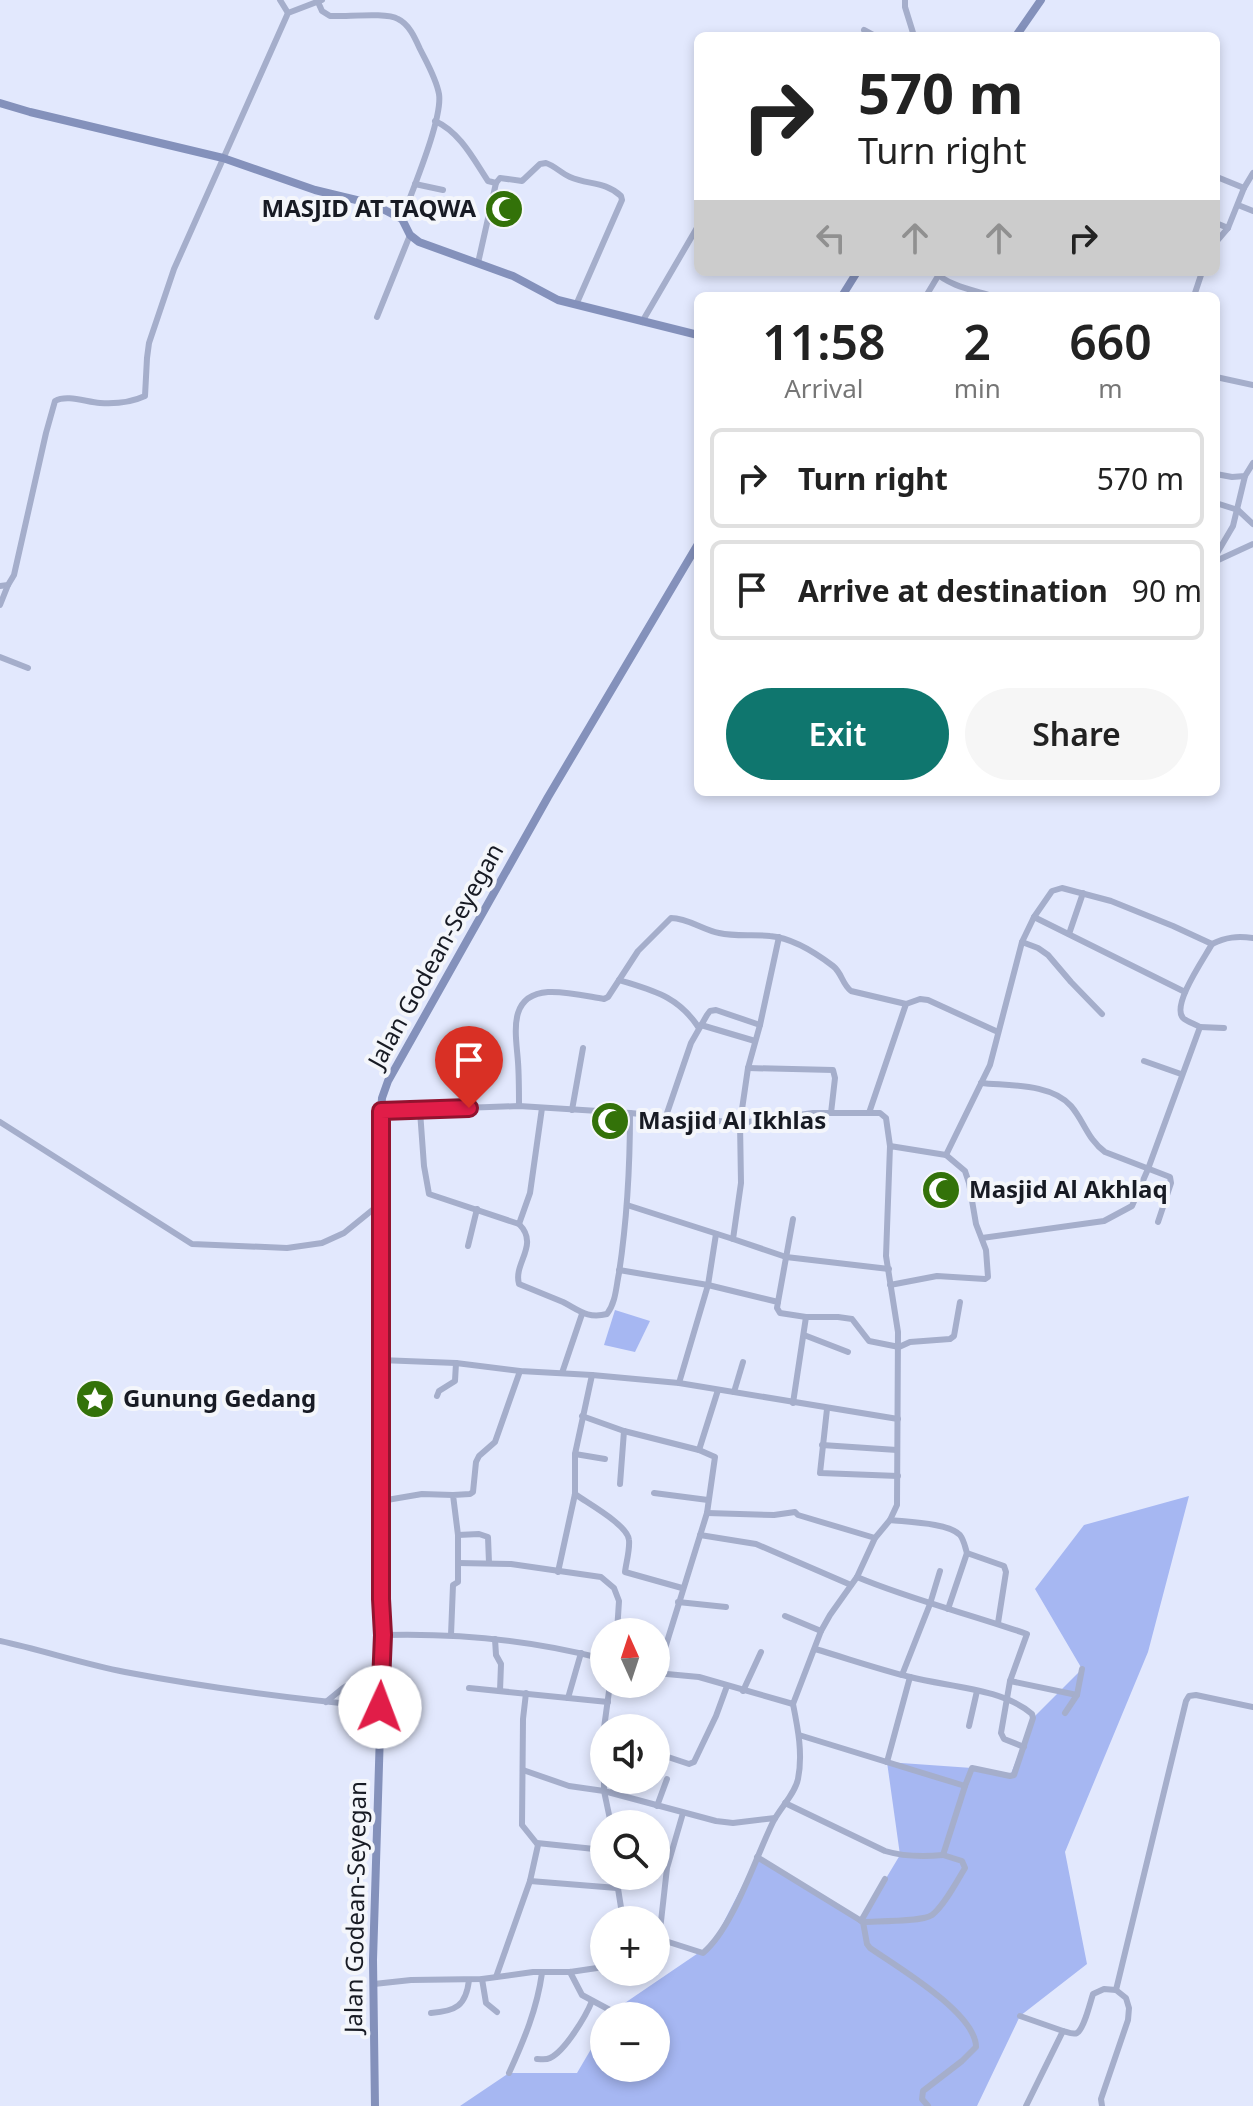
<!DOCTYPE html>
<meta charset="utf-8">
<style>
body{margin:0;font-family:"Noto Sans",sans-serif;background:#f6f6f6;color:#222;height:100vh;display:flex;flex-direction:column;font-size:30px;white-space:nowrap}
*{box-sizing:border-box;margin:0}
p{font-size:26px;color:#767676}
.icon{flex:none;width:44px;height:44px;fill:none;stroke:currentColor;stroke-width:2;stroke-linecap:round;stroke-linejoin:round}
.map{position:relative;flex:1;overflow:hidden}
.drawer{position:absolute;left:694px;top:292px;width:526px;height:504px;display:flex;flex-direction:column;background:#fff;border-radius:12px;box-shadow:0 4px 12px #0003}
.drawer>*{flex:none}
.top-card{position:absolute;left:694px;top:32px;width:526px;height:244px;border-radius:12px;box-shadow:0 4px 12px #0003;background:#fff;color:#222;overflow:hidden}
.needle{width:52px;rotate:357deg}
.tools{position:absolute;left:590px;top:1618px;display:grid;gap:16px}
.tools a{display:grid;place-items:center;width:80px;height:80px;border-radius:50%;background:#fff;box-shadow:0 4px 12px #0003;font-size:40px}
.pin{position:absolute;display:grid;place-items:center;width:68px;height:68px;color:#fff;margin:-82px -34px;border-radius:50% 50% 50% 0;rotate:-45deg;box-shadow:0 0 8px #0007}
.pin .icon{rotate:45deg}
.me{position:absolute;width:88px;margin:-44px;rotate:2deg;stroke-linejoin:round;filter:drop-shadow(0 0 6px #0008)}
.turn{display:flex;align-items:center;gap:28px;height:168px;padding:0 32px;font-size:36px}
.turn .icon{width:104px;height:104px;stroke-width:2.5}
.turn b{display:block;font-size:56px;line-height:68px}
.lanes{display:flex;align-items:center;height:76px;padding:0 32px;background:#0003;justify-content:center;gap:40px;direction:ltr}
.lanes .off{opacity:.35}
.eta{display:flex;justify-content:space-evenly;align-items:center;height:136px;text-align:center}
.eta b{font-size:48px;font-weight:600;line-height:56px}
.button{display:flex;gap:16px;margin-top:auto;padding:16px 32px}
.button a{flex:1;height:92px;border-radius:48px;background:#0f766e;color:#fff;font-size:32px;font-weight:600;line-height:92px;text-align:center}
.button a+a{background:#f6f6f6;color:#222}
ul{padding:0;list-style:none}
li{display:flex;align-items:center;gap:24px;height:100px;margin:0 16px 12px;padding:0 16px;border:4px solid #e0e0e0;border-radius:12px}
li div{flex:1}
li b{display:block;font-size:30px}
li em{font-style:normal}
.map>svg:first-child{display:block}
.green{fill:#a6b7f2}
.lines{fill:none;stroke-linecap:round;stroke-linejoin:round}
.street{stroke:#a5aecb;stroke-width:6}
.secondary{stroke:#8491bb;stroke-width:8}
.route-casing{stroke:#92132f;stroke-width:20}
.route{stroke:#e11d48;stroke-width:14}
.labels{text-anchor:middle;stroke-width:8;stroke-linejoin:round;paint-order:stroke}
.poi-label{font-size:24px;font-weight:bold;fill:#181b24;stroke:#f4f6fb;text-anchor:start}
.street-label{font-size:24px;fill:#181b24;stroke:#f4f6fb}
</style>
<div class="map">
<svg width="1253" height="2106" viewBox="0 0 1253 2106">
<rect width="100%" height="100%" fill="#e2e8fd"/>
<g class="green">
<path d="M615 1310 650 1321 635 1352 604 1345Z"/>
<path d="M1189 1496 1148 1652 1065 1852 1087 1964 1020 2016 977 2106H460L509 2073H577L604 2027V2068H656V2016H610L613 2011 713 1943 757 1857 861 1920 900 1855 887 1762 972 1768 1010 1776 1033 1718 1082 1669 1035 1589 1084 1525Z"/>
</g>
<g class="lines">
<g class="street">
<path d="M280 0 288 13"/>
<path d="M905 0V7L914 36"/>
<path d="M318 2 322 11 330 16C346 17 386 12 398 19 409 24 415 38 420 49 427 63 436 78 439 94 443 119 411 193 402 219"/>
<path d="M864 30 875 36"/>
<path d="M435 121C460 132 474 160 488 181L496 183 500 178 522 181 540 164 546 163C555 166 561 173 570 177 588 185 605 181 621 196L622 200 576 305"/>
<path d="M1217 177 1244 188"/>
<path d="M415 184 443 190"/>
<path d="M1238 205 1253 211"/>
<path d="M1216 223 1228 228 1244 188 1253 173"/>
<path d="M1216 242 1228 228"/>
<path d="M478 263 496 183"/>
<path d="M935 272C949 286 973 290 992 296"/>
<path d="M926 296 938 276"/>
<path d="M1194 296 1202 272"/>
<path d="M377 317 410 235"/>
<path d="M642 322 698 226"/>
<path d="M1216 377 1253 385"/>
<path d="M1216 474 1232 477 1245 476 1253 463"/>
<path d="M1216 503 1238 510 1253 524"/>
<path d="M1216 555 1233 526 1245 476"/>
<path d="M1216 561 1253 544"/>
<path d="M0 586 8 585 14 575 46 433 55 401C67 394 86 402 100 403 115 404 132 402 145 396L147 358 149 343 174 269 288 13 322 0"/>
<path d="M0 605 8 585"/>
<path d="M0 657 28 668"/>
<path d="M1034 917 1185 992"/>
<path d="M1069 934 1083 893"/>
<path d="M779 937 760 1025 748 1068 740 1123 741 1183 733 1239 786 1257 889 1269"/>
<path d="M1022 942 1038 948 1048 955 1071 982 1102 1014"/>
<path d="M619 980C654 991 678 996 699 1028"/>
<path d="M701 1025 755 1041"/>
<path d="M1200 1027 1224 1028"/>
<path d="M1144 1061 1181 1074"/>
<path d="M748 1068 833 1070 835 1078 831 1113"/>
<path d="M981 1083C1009 1086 1051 1083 1071 1106 1084 1121 1088 1140 1105 1152L1170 1177 1171 1183 1158 1222"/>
<path d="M519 1106C519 1091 519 1076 518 1062 516 1034 507 995 548 992 566 991 586 996 604 999L608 997 638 951 671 918C688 918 703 930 719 933 736 937 754 934 770 936 792 938 816 953 833 966 842 973 842 984 851 991L906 1004"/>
<path d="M572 1110 583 1048"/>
<path d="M381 1111 519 1106 630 1113 740 1123 813 1113H880L886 1118 890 1146"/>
<path d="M420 1111 424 1166 429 1194 519 1224C540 1245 513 1263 519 1284 534 1290 548 1296 563 1302 579 1310 587 1319 607 1314 616 1302 616 1287 619 1273 627 1220 630 1167 630 1113"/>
<path d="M869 1113 906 1004 920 999 928 1000 998 1032"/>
<path d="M666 1116 691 1043 707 1015 710 1011 716 1010 760 1025"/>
<path d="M0 1122 192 1244 287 1248 322 1243 344 1233 381 1203"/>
<path d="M627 1205 733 1239"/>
<path d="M519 1224 530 1193 542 1108"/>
<path d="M982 1238 1104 1221 1132 1206 1148 1169 1200 1027C1195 1024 1187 1022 1183 1018 1171 1005 1205 957 1212 944"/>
<path d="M468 1246 477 1209"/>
<path d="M619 1270 708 1285 778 1302 777 1308 780 1313 806 1317H838L852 1319 869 1341 899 1347 910 1342 950 1339 954 1336 960 1302"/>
<path d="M890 1285 937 1276 985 1279 988 1277 986 1250 976 1224 969 1183 965 1171 946 1155"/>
<path d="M778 1302 793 1219"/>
<path d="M804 1335 848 1352"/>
<path d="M380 1360 456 1363 520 1371 592 1375 679 1383 898 1419"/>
<path d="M562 1373 582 1314"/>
<path d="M679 1383 708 1285 716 1234"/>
<path d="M734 1392 743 1362"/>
<path d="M437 1396 439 1391 455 1381 456 1363"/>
<path d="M793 1403 806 1317"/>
<path d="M827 1409 820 1473 898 1476"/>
<path d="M582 1416 624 1431 699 1450 715 1457 707 1513 657 1674"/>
<path d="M822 1445 897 1450"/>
<path d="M699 1450 718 1390"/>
<path d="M575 1454 605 1459"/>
<path d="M620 1484 624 1431"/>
<path d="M654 1493 708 1500"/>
<path d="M575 1494C587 1503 628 1525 629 1540 630 1550 626 1563 625 1572L682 1588"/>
<path d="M381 1501 422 1494 453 1495"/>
<path d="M707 1513 774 1515 795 1512 798 1515 875 1538"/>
<path d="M890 1520C907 1522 949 1523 960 1535 964 1540 965 1547 967 1553L1004 1566 1006 1572 998 1623"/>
<path d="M458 1535 479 1534 488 1537 489 1563"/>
<path d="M700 1535 756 1544 851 1585"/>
<path d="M458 1563 511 1564 601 1577 614 1588 619 1601 617 1632"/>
<path d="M558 1572 575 1494V1454L592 1375"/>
<path d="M857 1577C912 1600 970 1614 1027 1634L1010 1681 1001 1733 1004 1739 1024 1747"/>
<path d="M678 1602 726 1607"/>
<path d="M948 1609 967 1553"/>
<path d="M785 1616 821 1631"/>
<path d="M383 1635C457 1633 532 1640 604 1659"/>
<path d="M451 1635 453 1585 458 1582V1535L453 1495 470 1494 473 1492 476 1462 479 1456 495 1442 520 1371"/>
<path d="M495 1639 496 1655 501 1664 500 1691"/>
<path d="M0 1641C42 1650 83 1664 125 1672 209 1688 294 1699 380 1707"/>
<path d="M656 1673 699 1677 793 1704 821 1631 830 1615 857 1577 875 1538 890 1520 897 1505 898 1332 886 1256 890 1146 946 1155 990 1065 1022 942 1034 917 1052 891 1062 888 1111 901 1173 926 1212 944C1226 937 1237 936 1253 938"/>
<path d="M902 1675 930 1604 940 1571"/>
<path d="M1010 1681 1077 1695"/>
<path d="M469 1688 608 1702"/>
<path d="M743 1691 761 1652"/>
<path d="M568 1698 581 1653"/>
<path d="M326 1702 343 1688 381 1665"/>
<path d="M1065 1713 1077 1695 1082 1669"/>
<path d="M969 1726 977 1691"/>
<path d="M604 1728 610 1684"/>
<path d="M799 1735 965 1786 972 1768 1010 1776 1014 1775 1033 1718 1032 1714C1002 1688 948 1687 910 1677 878 1669 846 1658 815 1649"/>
<path d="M604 1741V1791L716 1821 733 1823 775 1818"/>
<path d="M656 1753 689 1764 694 1762 716 1716 727 1686"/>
<path d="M887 1762 910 1677"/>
<path d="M523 1770 569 1786 604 1791 611 1824"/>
<path d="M612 1793 618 1780"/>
<path d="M785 1803 885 1851C905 1857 923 1857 943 1855"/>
<path d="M657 1806 667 1779"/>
<path d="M537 1843 604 1850"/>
<path d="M757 1857 863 1922"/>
<path d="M616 1876 623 1920"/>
<path d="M530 1881 617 1888"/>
<path d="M861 1921 885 1879"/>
<path d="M656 1938 703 1953C733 1928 755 1859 773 1822 780 1808 795 1794 798 1779 803 1754 798 1729 793 1704"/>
<path d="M659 1939 667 1868 683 1813"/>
<path d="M570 1972 582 1995 621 2016"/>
<path d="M496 1977 530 1881 538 1845 522 1825 523 1719 526 1693"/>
<path d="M482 1979 486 2003 497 2012"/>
<path d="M374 1984 411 1980 482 1979 533 1972H570L597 1968 604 1963"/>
<path d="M431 2013C456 2011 466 2006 469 1980"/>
<path d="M1020 2016 1063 2031"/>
<path d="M537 2059C542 2059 546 2060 550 2058 565 2051 586 2016 592 2001"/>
<path d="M509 2073C524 2040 537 2009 542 1973"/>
<path d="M928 2106 922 2099 923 2091 962 2061 976 2047C976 2013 896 1966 870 1948L867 1944 863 1922C877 1921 922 1922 932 1915 944 1906 957 1881 965 1868L962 1861 943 1855 965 1786"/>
<path d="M1026 2106 1063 2031C1067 2032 1073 2035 1077 2033 1084 2029 1090 2003 1093 1994L1104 1989 1116 1990"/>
<path d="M1102 2106 1101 2099 1128 2020 1129 2008 1126 1998 1116 1990 1186 1701 1189 1696 1196 1695 1253 1707"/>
</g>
<g class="secondary">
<path d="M1016 36 1041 0"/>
<path d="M0 103 30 112 223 158 315 190 373 204 402 219 410 235 419 242 513 276 558 300 698 335"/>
<path d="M842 296 857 272"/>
<path d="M375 2106 373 1960 383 1635 381 1599V1111L382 1098 388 1081 548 797 698 544"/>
</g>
</g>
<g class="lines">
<g class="route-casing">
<path id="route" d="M380 1707 383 1635 381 1599V1111L469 1108"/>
</g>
<use href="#route" class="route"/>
</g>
<defs>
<g id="mosque-disc" transform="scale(2)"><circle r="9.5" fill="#337209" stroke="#f4f6fb"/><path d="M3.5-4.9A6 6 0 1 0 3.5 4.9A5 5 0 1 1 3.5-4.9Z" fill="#fff"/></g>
<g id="sight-disc" transform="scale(2)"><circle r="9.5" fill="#337209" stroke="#f4f6fb"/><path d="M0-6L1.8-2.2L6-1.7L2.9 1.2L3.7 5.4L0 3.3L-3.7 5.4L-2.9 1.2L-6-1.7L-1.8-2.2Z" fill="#fff"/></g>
</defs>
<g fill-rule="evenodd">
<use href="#mosque-disc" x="504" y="209"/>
<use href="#mosque-disc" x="610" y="1121"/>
<use href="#mosque-disc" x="941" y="1190"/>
<use href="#sight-disc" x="95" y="1399"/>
</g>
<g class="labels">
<g class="poi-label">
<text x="476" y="217" text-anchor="end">MASJID AT TAQWA</text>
<text x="638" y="1129">Masjid Al Ikhlas</text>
<text x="969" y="1198">Masjid Al Akhlaq</text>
<text x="123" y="1407">Gunung Gedang</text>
</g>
<g class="street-label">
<text transform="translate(436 956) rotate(-61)" y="8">Jalan Godean-Seyegan</text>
<text transform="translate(356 1907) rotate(-89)" y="8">Jalan Godean-Seyegan</text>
</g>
</g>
</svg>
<div class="tools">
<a><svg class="needle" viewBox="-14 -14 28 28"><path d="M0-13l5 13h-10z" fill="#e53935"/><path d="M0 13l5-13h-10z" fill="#767676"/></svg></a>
<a><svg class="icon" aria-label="sound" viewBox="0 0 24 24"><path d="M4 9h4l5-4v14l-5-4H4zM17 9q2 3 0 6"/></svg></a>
<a><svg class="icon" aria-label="search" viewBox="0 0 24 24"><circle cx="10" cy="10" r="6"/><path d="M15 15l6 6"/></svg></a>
<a>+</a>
<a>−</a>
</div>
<div class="pin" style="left:469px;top:1108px;background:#d93025"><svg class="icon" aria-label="arrive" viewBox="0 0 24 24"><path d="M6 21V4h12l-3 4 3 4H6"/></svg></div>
<svg class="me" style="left:380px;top:1707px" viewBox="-20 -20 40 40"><circle r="19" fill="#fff"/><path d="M0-13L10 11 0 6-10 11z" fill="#e11d48"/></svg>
<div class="top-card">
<div class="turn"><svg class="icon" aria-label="right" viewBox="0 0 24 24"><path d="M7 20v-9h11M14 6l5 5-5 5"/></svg><div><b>570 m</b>Turn right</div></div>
<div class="lanes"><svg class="icon off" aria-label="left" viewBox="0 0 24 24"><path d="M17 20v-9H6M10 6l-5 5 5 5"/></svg><svg class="icon off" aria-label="ahead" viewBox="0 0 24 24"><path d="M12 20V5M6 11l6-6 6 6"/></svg><svg class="icon off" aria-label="ahead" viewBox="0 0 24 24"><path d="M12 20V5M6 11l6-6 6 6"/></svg><svg class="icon" aria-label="right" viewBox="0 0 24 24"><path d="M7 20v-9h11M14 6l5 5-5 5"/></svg></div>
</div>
<section class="drawer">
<div class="eta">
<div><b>11:58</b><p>Arrival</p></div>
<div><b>2</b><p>min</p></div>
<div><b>660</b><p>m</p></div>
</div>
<ul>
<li><svg class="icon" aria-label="right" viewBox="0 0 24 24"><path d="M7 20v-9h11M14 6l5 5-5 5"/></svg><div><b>Turn right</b></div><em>570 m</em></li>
<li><svg class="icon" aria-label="arrive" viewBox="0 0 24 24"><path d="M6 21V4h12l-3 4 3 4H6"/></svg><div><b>Arrive at destination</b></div><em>90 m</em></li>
</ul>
<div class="button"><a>Exit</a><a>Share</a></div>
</section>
</div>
